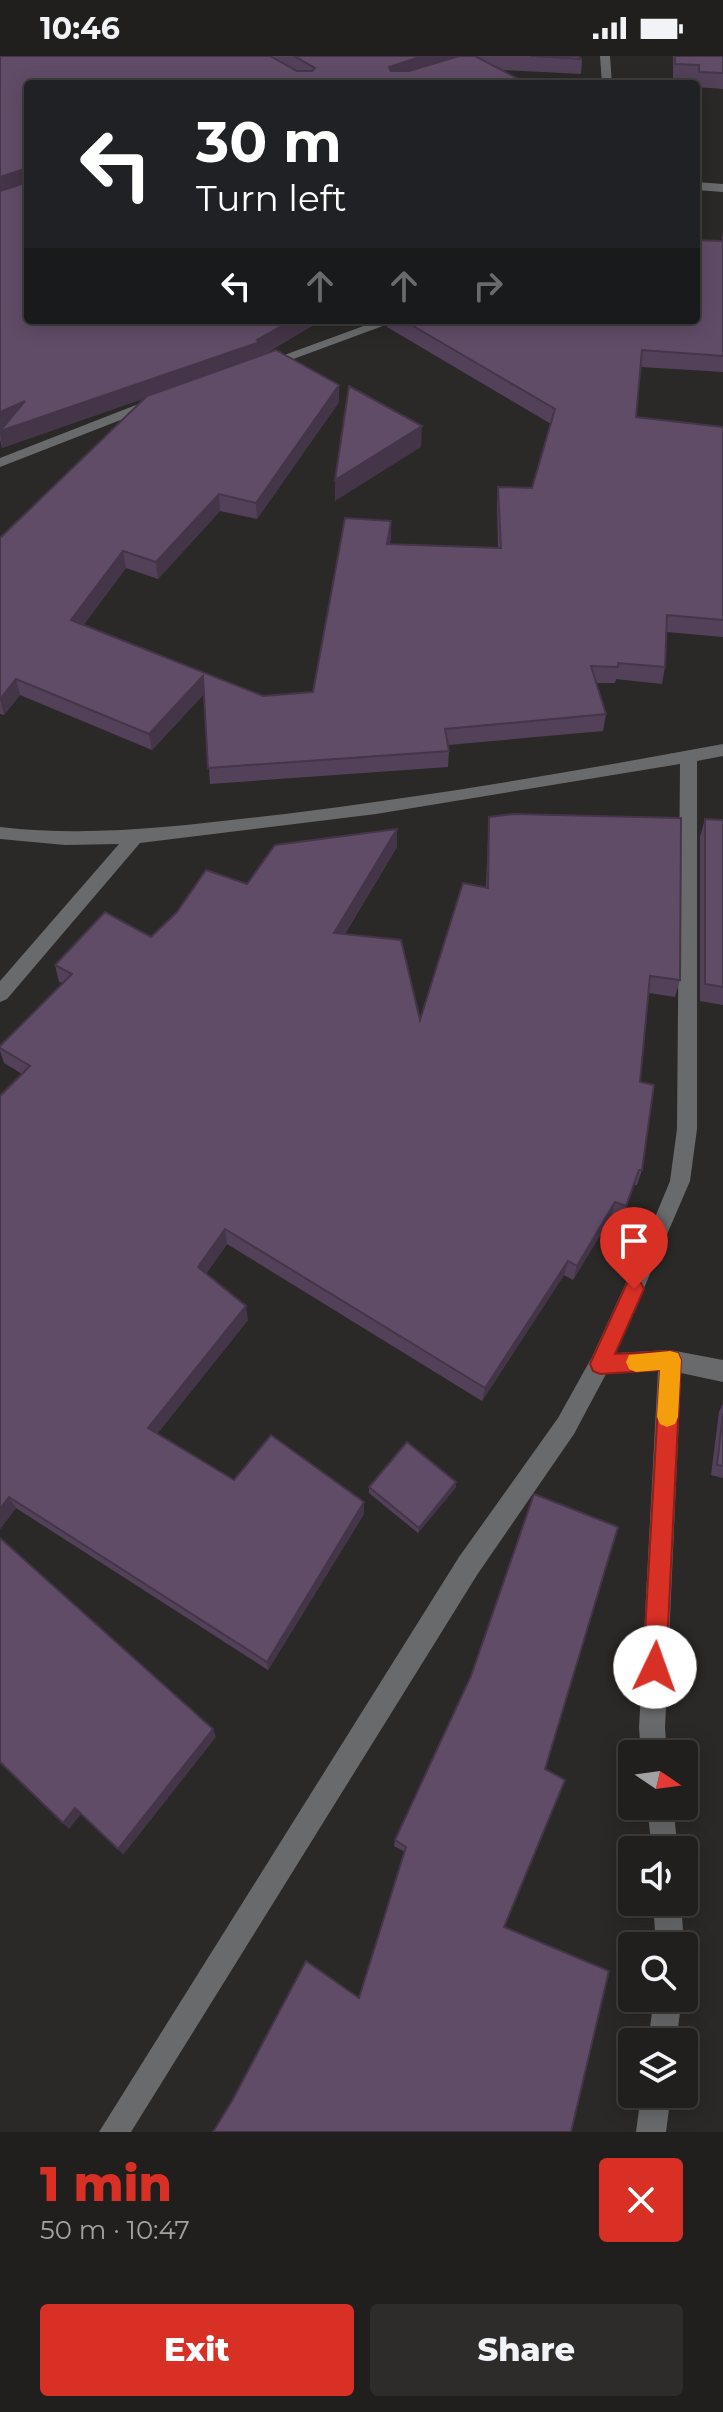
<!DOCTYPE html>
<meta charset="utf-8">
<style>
body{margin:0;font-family:Montserrat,sans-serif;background:#2d2c2a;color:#f1f3f6;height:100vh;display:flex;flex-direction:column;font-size:30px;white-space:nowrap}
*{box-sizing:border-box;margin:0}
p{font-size:26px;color:#a2a2a4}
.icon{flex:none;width:44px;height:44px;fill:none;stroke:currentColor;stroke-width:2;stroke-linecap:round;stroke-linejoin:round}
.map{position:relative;height:2076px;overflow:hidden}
.side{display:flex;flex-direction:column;background:#201f1d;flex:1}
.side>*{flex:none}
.banner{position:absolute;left:24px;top:24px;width:676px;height:244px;border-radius:8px;box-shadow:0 4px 20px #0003,0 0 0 2px #3d3d3b;background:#202124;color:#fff;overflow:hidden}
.needle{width:52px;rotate:103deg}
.controls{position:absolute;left:618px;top:1684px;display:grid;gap:16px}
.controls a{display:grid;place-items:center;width:80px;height:80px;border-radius:8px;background:#201f1d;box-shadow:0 4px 20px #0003,0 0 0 2px #3d3d3b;font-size:40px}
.pin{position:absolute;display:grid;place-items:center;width:68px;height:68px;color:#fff;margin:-82px -34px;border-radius:50% 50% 50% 0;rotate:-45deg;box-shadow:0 0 8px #0007}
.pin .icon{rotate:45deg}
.me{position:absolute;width:88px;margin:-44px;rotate:3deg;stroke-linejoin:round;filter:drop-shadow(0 0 6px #0008)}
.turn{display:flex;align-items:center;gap:28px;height:168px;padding:0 40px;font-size:36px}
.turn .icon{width:104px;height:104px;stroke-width:2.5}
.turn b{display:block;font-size:56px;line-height:68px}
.lanes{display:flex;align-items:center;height:76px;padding:0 40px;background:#0003;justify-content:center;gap:40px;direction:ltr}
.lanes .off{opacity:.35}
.round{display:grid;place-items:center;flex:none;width:84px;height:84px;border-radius:8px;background:#2d2c2a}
.headline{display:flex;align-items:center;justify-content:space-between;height:136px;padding:0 40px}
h1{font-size:48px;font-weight:800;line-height:60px;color:#d93025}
.button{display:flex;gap:16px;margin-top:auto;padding:16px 40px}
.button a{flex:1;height:92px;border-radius:8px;background:#d93025;color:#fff;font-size:32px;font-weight:800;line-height:92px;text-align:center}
.button a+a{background:#2d2c2a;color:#f1f3f6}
.status{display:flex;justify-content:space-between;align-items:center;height:56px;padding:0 40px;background:#201f1d;direction:ltr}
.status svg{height:22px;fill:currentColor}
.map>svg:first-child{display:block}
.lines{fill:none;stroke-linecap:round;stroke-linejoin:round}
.minor{fill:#696a6b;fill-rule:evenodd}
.wall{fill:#534159}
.shaded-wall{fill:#443548}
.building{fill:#614c67;stroke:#443548;stroke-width:2}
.route{fill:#d93025;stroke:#8d1f18;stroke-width:2}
.slow{fill:#f59e0b}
</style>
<div class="status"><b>10:46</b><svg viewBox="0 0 49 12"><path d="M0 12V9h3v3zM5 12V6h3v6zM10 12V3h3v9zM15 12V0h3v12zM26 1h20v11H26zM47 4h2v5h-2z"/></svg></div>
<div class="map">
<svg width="723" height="2076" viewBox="0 0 723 2076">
<rect width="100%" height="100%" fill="#2b2927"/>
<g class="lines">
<g class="minor">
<path d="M600 0H610L612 28H602Z"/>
<path d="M696 126 723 128V136L696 134Z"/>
<path d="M380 264H399L269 312 257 309Z"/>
<path d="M154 342 159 343V349L0 411V402Z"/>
<path d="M723 688V700L697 705V1073L690 1125 616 1297 670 1294 723 1304V1326L681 1317 665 1672 667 1698H641L639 1672 658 1315 606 1318 574 1378 477 1519 131 2076H99L459 1501 558 1362 592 1301 646 1183 670 1125 677 1073 680 708 376 758 140 787 7 943 0 946V925L119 788 65 789 0 783V771C96 782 189 769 285 758 432 740 578 715 723 688Z"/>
<path d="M647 1750H673L678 1794H652Z"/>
<path d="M653 1846H681L684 1890H656Z"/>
<path d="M654 1942H682L676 1986H648Z"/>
<path d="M641 2038H671L666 2076H636Z"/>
</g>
</g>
<g class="wall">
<path d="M0 0H577L582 3 581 18 502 14 28 264H322L261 300 339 329V346L257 463 220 455 158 523 126 512 83 569 263 640 313 636 391 481 390 488 498 492 497 448 498 431 532 432 551 368 387 271V264H696L722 185 723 175V316L641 311 636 361 723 371V581L667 576 665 611 662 628 616 623 615 627H596L606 658 603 675 448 689 449 695 448 711 210 728 204 638 152 694 20 639 4 659 0 658V482L144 342 2 392 0 383Z"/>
<path d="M673 0H723V33L696 31 697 24 673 23Z"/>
<path d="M489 761 680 924 675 941 649 937 640 1026 642 1114 637 1129H634L622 1165 611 1161 573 1224 564 1219 482 1345 227 1188 206 1218 248 1264 157 1378 234 1424 364 1458 268 1614 16 1452 0 1473V1040L22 1018 4 1007 0 995V990L63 927 59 926 55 909 151 881 247 828 397 791 345 878 420 964 486 832 488 779Z"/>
<path d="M705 763 723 764V949L700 945V781Z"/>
<path d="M723 1348V1422L711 1419 719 1356Z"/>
<path d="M369 1431H456L418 1477 369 1437Z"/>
<path d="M545 1713 504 1871 359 1942 405 1796 394 1790 395 1784Z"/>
</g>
<g class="shaded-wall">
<path d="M423 0H469L388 26 389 11Z"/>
<path d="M24 113 27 129 0 138V121Z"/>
<path d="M292 264H322L261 299V302L2 392 0 375 257 284Z"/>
<path d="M339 329V346L257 463 256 447Z"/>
<path d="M25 345 0 374V356Z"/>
<path d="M422 370 421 391 335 445V424Z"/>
<path d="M219 438 220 455 158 523 156 506Z"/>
<path d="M391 465V481L387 505V488Z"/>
<path d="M123 495 126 512 75 581 71 564Z"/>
<path d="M203 620 205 637 152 694 149 678Z"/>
<path d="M16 623 20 639 4 659 0 643Z"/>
<path d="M397 773V791L335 894 334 877Z"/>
<path d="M615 1146 611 1161 573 1224 577 1210Z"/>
<path d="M225 1173 227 1188 201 1225 198 1211Z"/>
<path d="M568 1205 564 1219 482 1345 485 1332Z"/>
<path d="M246 1250 248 1264 152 1384 148 1372Z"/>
<path d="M456 1426V1431L418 1477 419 1472Z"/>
<path d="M9 1441 16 1452 0 1473V1453Z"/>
<path d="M364 1446V1458L268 1614 267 1606Z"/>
<path d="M213 1673 216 1681 123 1799 118 1793Z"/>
<path d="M75 1752 81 1758 69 1773 63 1767Z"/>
</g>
<g class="building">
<path d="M0 0H270L297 15H312L315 12 294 0H423L389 11 391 15H409L459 0H475L528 28H28V116L24 113 0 121Z"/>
<path d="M531 0H577L582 3Z"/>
<path d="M675 0H723V17L699 16V9L675 8Z"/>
<path d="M28 120V264H292L257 284 260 286 0 375 25 345 0 356V135L28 126Z"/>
<path d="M723 183V300L642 294 636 361 723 371V564L667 559 665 611 618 607V611L591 610 606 658 445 673 449 695 208 712 203 620 149 678 16 623 0 643V482L147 340 276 294 339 329 256 447 219 438 156 506 123 495 71 564 263 640 313 636 345 462 391 465 387 488 501 492 498 431 532 432 555 353 403 264H696V184L723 185Z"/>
<path d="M349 330 422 370 335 424Z"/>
<path d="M513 758 681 762 680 924 650 920 640 1026 654 1029 642 1114H639L626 1150 615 1146 577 1210 568 1205 485 1332 225 1173 198 1211 246 1250 148 1372 234 1424 271 1379 364 1446 267 1606 9 1441 0 1453V1040L30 1010 0 992V990L72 918 55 909 105 856 151 881 177 856 206 814 247 828 275 789 397 773 334 877 401 884 420 964 463 827 488 832 489 761Z"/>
<path d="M705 763 723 764V931L705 928Z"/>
<path d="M723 1358V1410L717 1409Z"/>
<path d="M407 1386 456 1426 419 1472 369 1431Z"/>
<path d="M534 1438 618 1471 545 1713 565 1724 504 1871 609 1915 571 2076H213L232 2045 306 1905 359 1942 406 1791 395 1784 471 1620Z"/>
<path d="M0 1482 213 1673 118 1793 75 1752 63 1767 0 1706Z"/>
</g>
<path class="route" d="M634 1224 641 1227 644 1233 615 1298 670 1295 678 1297 681 1304 666 1611 663 1619 655 1622 646 1619 643 1611 660 1314 600 1318 593 1315 590 1308 627 1227Z"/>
<path class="slow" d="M670 1295 678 1297 681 1304 678 1361 675 1368 667 1371 660 1368 657 1361 660 1314 636 1316 629 1313 626 1306 629 1299Z"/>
</svg>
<div class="controls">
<a><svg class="needle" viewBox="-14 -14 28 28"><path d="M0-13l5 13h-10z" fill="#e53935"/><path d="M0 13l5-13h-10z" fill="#a2a2a4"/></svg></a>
<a><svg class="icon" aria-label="sound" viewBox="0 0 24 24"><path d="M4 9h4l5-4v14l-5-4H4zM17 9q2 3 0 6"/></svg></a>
<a><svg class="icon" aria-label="search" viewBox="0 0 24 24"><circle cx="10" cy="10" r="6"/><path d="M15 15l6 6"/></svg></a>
<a><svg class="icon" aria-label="layers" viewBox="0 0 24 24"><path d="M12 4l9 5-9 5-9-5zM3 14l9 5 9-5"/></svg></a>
</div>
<div class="pin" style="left:634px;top:1233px;background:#d93025"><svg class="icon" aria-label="arrive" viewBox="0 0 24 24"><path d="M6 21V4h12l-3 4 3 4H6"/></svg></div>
<svg class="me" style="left:655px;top:1611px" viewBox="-20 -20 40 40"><circle r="19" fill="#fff"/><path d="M0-13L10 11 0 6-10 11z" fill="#d93025"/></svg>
<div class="banner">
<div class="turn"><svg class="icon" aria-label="left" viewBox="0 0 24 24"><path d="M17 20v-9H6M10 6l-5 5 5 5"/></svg><div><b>30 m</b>Turn left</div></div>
<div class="lanes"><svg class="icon" aria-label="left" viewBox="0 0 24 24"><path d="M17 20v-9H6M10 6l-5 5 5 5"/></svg><svg class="icon off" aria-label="ahead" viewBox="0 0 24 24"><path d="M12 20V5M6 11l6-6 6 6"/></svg><svg class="icon off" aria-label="ahead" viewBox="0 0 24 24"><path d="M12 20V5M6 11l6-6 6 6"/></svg><svg class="icon off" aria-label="right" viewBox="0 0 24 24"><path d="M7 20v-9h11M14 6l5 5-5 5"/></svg></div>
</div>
</div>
<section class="side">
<div class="headline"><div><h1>1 min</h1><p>50 m · 10:47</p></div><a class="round" style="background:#d93025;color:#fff"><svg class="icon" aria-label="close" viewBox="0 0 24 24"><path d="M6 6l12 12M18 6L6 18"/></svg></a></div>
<div class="button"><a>Exit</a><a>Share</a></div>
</section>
